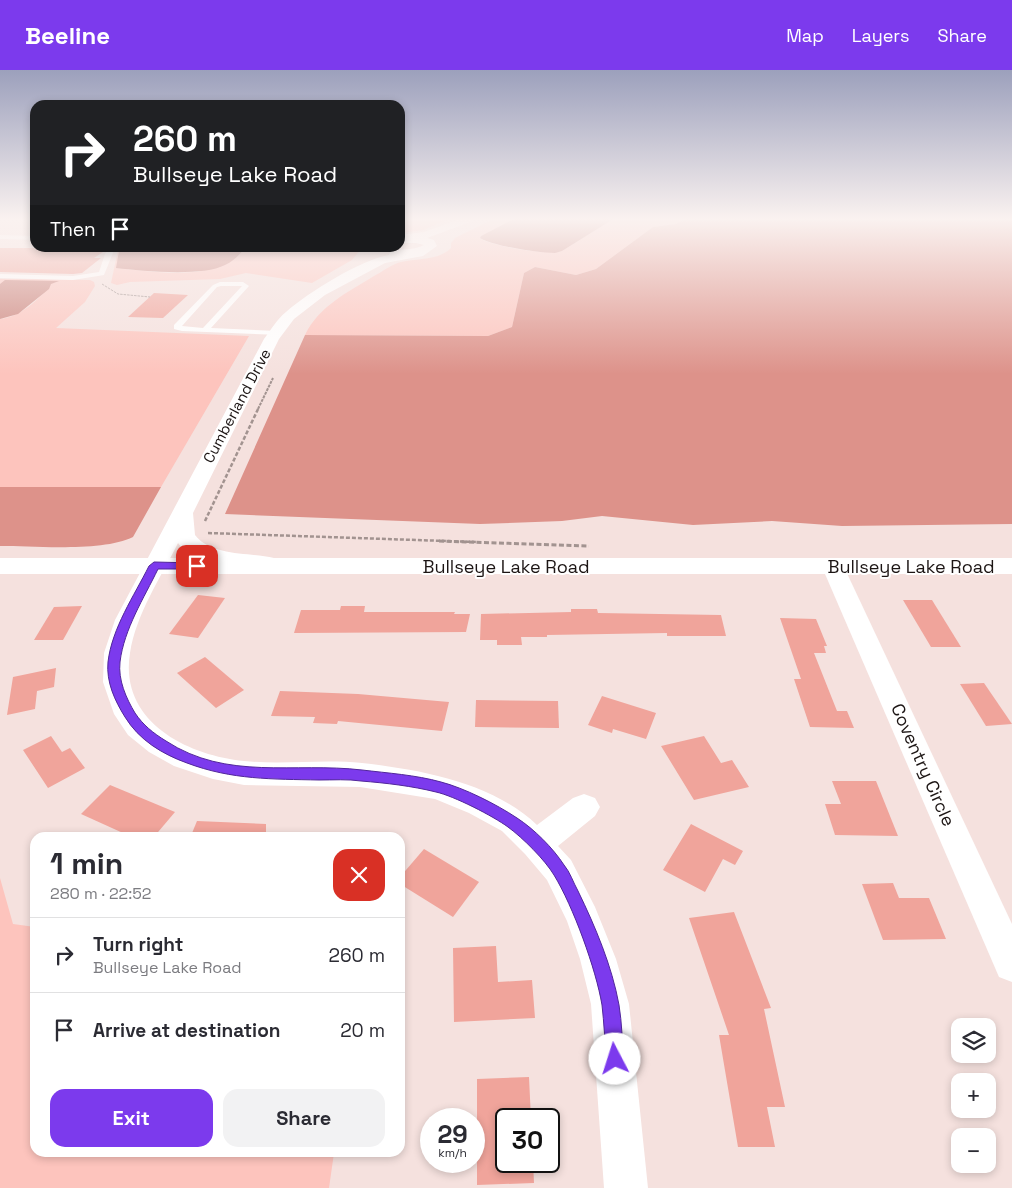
<!DOCTYPE html>
<meta charset="utf-8">
<style>
body{margin:0;font-family:"Space Grotesk",sans-serif;background:#f2f2f3;color:#2b2b33;height:100vh;display:flex;flex-direction:column;font-size:19px;white-space:nowrap}
*{box-sizing:border-box;margin:0}
p{font-size:16px;color:#7c7c81}
.icon{flex:none;width:28px;height:28px;fill:none;stroke:currentColor;stroke-width:2;stroke-linecap:round;stroke-linejoin:round}
.map{position:relative;flex:1;overflow:hidden}
.sheet{position:absolute;left:30px;top:762px;width:375px;height:325px;display:flex;flex-direction:column;background:#fff;border-radius:15px;box-shadow:0 2px 8px #0003}
.sheet>*{flex:none}
.top-card{position:absolute;left:30px;top:30px;width:375px;height:152px;border-radius:15px;box-shadow:0 2px 8px #0003;background:#202124;color:#fff;overflow:hidden}
.tools{position:absolute;left:951px;top:948px;display:grid;gap:10px}
.tools a{display:grid;place-items:center;width:45px;height:45px;border-radius:10px;background:#fff;box-shadow:0 2px 8px #0003;font-size:25px}
.speed{position:absolute;left:420px;top:1038px;display:flex;gap:10px;font-size:25px;font-weight:700;text-align:center}
.speed>*{display:grid;place-content:center;width:65px;height:65px;border-radius:50%;background:#fff;box-shadow:0 2px 8px #0003;line-height:1}
.speed small{font-size:12px;font-weight:400}
.speed .limit{border:2px solid #111;border-radius:8px;background:#fff;color:#111}
.pin{position:absolute;display:grid;place-items:center;width:42px;height:42px;color:#fff;margin:-21px;border-radius:10px;box-shadow:0 2px 8px #0006}
.me{position:absolute;width:55px;margin:-28px;rotate:355deg;stroke-linejoin:round;filter:drop-shadow(0 0 4px #0008)}
.turn{display:flex;align-items:center;gap:18px;height:105px;padding:0 20px;font-size:22px}
.turn .icon{width:65px;height:65px;stroke-width:2.5}
.turn b{display:block;font-size:35px;line-height:42px}
.then{display:flex;align-items:center;height:48px;padding:0 20px;background:#0003;gap:10px;font-size:19px}
.round{display:grid;place-items:center;flex:none;width:52px;height:52px;border-radius:15px;background:#f2f2f3}
.headline{display:flex;align-items:center;justify-content:space-between;height:85px;padding:0 20px}
h1{font-size:30px;font-weight:700;line-height:38px}
.cta{display:flex;gap:10px;margin-top:auto;padding:10px 20px}
.cta a{flex:1;height:58px;border-radius:15px;background:#7c3aed;color:#fff;font-size:20px;font-weight:700;line-height:58px;text-align:center}
.cta a+a{background:#f2f2f3;color:#2b2b33}
ul{padding:0;list-style:none}
li{display:flex;align-items:center;gap:15px;height:75px;padding:0 20px;border-top:1px solid #e1e1e2}
li div{flex:1}
li b{display:block;font-size:19px}
li em{font-style:normal}
header{display:flex;align-items:center;gap:30px;box-sizing:border-box;height:70px;padding:0 25px;background:#7c3aed;color:#fff}
header strong{font-size:24px}
nav{display:flex;gap:28px;margin-inline-start:auto;font-size:18px}
.map>svg:first-child{display:block}
.green{fill:#fdc4bd}
.forest{fill:#dd928a}
.water{fill:#ca8179}
.building{fill:#f0a49b}
.lines{fill:none;stroke-linecap:round;stroke-linejoin:round}
.path-far3{stroke:#a29390;stroke-width:1;stroke-dasharray:2.5 1;stroke-linecap:butt}
.path-far2{stroke:#a29390;stroke-width:2;stroke-dasharray:3 1;stroke-linecap:butt}
.path-far1{stroke:#a29390;stroke-width:2.5;stroke-dasharray:4 2;stroke-linecap:butt}
.path{stroke:#a29390;stroke-width:3;stroke-dasharray:5 2.5;stroke-linecap:butt}
.service{fill:#fff;fill-rule:evenodd}
.minor{fill:#fff;fill-rule:evenodd}
.tertiary{fill:#fff;fill-rule:evenodd}
.route{fill:#7c3aed;stroke:#51269a}
.labels{text-anchor:middle;stroke-width:4;stroke-linejoin:round;paint-order:stroke}
.far-street-label{font-size:15px;fill:#1c1514;stroke:#fff}
.street-label{font-size:18px;fill:#1c1514;stroke:#fff}
</style>
<header>
<strong>Beeline</strong>
<nav><a>Map</a><a>Layers</a><a>Share</a></nav>
</header>
<div class="map">
<svg width="1012" height="1118" viewBox="0 0 1012 1118">
<rect width="100%" height="100%" fill="#f5e1de"/>
<g class="green">
<path d="M416 148H450L424 160 400 163V154Z"/>
<path d="M495 148H521L481 166 480 168 483 170C498 177 546 185 562 181L615 148H686L676 154 653 157 596 199 576 205 535 197 524 203 512 257 488 266 305 265C319 236 348 222 374 206 382 202 392 194 401 192 418 188 438 191 451 178V173L455 168Z"/>
<path d="M120 178H123L119 182 117 198C155 202 219 213 245 178H361V179L352 190 312 213 246 203 220 209 130 212 117 215 111 213 118 180Z"/>
<path d="M0 209 90 210 94 212 95 216 85 232 56 258 249 266 161 417H0V249C20 247 39 230 51 214H0Z"/>
<path d="M0 808 13 854 35 857V1082L334 1083 329 1118H0Z"/>
</g>
<g class="forest">
<path d="M686 148H1012V454L842 456 772 451 693 455 602 446 562 451 480 454 225 444 305 265 488 266 512 257 524 203 535 197 576 205 596 199 653 157 676 154Z"/>
<path d="M0 417H161L133 467C103 482 35 476 0 476Z"/>
</g>
<g class="water">
<path d="M516 148H615L562 181 555 183C539 183 493 176 480 168L481 166Z"/>
<path d="M123 178H245C239 185 234 191 225 195 202 207 142 201 116 198L119 181Z"/>
<path d="M5 210 59 211 51 214 49 219 18 244 0 249V214Z"/>
</g>
<g class="building">
<path d="M0 178H91L85 181 103 182 94 188H101L82 203 73 204 0 202Z"/>
<path d="M154 223 188 225 163 248 128 247Z"/>
<path d="M198 525 225 528 198 568 169 564Z"/>
<path d="M903 530H932L961 577H931Z"/>
<path d="M82 536 63 570H34L54 537Z"/>
<path d="M341 536H365L364 542H455L454 544H470L466 562 294 563 301 540H340Z"/>
<path d="M571 539H597L598 543 721 545 726 566H667V563L547 565V567H521L522 575H497V570H480L481 544 571 542Z"/>
<path d="M780 548 816 549 827 576H824L826 583H814L837 641H847L854 658 810 657 794 609H801Z"/>
<path d="M205 587 244 620 216 638 177 603Z"/>
<path d="M56 598 54 617 37 621 35 639 7 645 13 607Z"/>
<path d="M984 613 1012 654 986 656 960 614Z"/>
<path d="M280 621 358 624 449 632 442 661 338 651 337 654 313 653 315 647 271 646Z"/>
<path d="M602 626 656 643 646 669 613 659 612 663 588 655Z"/>
<path d="M476 630 558 631 559 658 475 657Z"/>
<path d="M51 666 62 682 70 678 85 698 48 718 23 680Z"/>
<path d="M704 666 721 693 732 690 749 717 694 730 661 676Z"/>
<path d="M832 711H876L898 766 835 765 825 734H841Z"/>
<path d="M110 715 175 742 153 768H134L81 744Z"/>
<path d="M197 751 266 754V768H190Z"/>
<path d="M691 754 743 781 735 795 723 789 705 822 663 800Z"/>
<path d="M424 779 479 812 453 847 400 814V807Z"/>
<path d="M893 813 899 828H929L946 869 883 870 862 814Z"/>
<path d="M734 842 771 938 764 939 785 1037H767L775 1077H738L719 965H729L689 848Z"/>
<path d="M496 876 498 912 532 910 535 948 454 952 453 878Z"/>
<path d="M529 1007 531 1049H506V1091H533L534 1113 477 1115V1009Z"/>
</g>
<g class="lines">
<path class="path-far3" d="M102 214 118 224 150 227"/>
<path class="path-far2" d="M258 339 273 308"/>
<g class="path-far1">
<path d="M205 451 259 337"/>
<path d="M208 463 476 472"/>
</g>
<path class="path" d="M439 471 589 476"/>
<g class="service">
<path d="M0 165 35 166V170L0 169Z"/>
<path d="M109 178H115L104 205 73 210 0 208V204L73 206 99 202 105 184Z"/>
<path d="M220 212H243L249 216 211 258 277 261 281 263 280 265 182 261 174 259V255L213 215ZM221 216H242L203 258 182 256 217 217Z"/>
</g>
<g class="minor">
<path d="M463 148 475 149 473 151 427 168 434 170 437 176 423 186 385 193 325 225 294 249 279 269 193 443 195 465C212 487 250 482 274 488L277 493 274 498C253 503 191 492 178 473 161 507 136 544 130 583 119 651 186 685 244 691 283 695 323 689 362 693 422 700 491 712 537 755L573 728 584 724 595 728 600 737 595 746 558 776 571 790 595 837 616 889 629 934 648 1118H604L591 934 580 889 567 851 547 810 525 784 502 761 469 743 435 729 360 717 244 715 213 709 174 696 149 682 128 665 114 644 103 612 104 583 115 550 264 269C271 260 277 249 286 242 309 222 360 190 389 185L391 181C403 178 413 181 424 175L416 173H400V165L424 162Z"/>
<path d="M833 490 841 492 844 497 1012 854V912L999 907 822 497 825 492Z"/>
</g>
<rect class="tertiary" x="0" y="488" width="1012" height="16"/>
</g>
<linearGradient id="sky" x2="0" y2="1"><stop stop-color="#9ca0bc"/><stop offset="0.49" stop-color="#faf2f0"/><stop offset="1" stop-color="#faf2f0" stop-opacity="0"/></linearGradient>
<rect width="1012" height="304" fill="url(#sky)"/>
<path class="route" d="M154 492 197 493 202 496 197 499H158C144 528 124 559 120 592 118 610 126 628 135 643 143 655 153 663 166 671 227 711 294 692 362 700 387 703 416 705 441 712 464 718 496 734 517 748 534 759 553 778 564 795 570 802 573 812 578 821 595 856 612 896 619 935 622 953 622 971 624 989L621 996 615 998 609 996 606 989C605 971 604 953 602 935 596 899 573 836 554 805 545 790 523 768 508 757 493 746 454 726 436 722 412 716 386 713 361 711 348 709 333 710 319 710 273 709 232 710 187 693 162 684 139 670 125 647 115 631 106 612 108 592 112 558 134 526 149 496Z"/>
<g class="labels">
<g class="far-street-label">
<text transform="translate(237 336) rotate(-62)" y="5">Cumberland Drive</text>
</g>
<g class="street-label">
<text x="506" y="503">Bullseye Lake Road</text>
<text x="911" y="503">Bullseye Lake Road</text>
<text transform="translate(923 695) rotate(66)" y="6">Coventry Circle</text>
</g>
</g>
</svg>
<div class="tools">
<a><svg class="icon" aria-label="layers" viewBox="0 0 24 24"><path d="M12 4l9 5-9 5-9-5zM3 14l9 5 9-5"/></svg></a>
<a>+</a>
<a>−</a>
</div>
<div class="speed"><div>29<small>km/h</small></div><div class="limit">30</div></div>
<div class="pin" style="left:197px;top:496px;background:#d93025"><svg class="icon" aria-label="arrive" viewBox="0 0 24 24"><path d="M6 21V4h12l-3 4 3 4H6"/></svg></div>
<svg class="me" style="left:615px;top:989px" viewBox="-20 -20 40 40"><circle r="19" fill="#fff"/><path d="M0-13L10 11 0 6-10 11z" fill="#7c3aed"/></svg>
<div class="top-card">
<div class="turn"><svg class="icon" aria-label="right" viewBox="0 0 24 24"><path d="M7 20v-9h11M14 6l5 5-5 5"/></svg><div><b>260 m</b>Bullseye Lake Road</div></div>
<div class="then">Then<svg class="icon" aria-label="arrive" viewBox="0 0 24 24"><path d="M6 21V4h12l-3 4 3 4H6"/></svg></div>
</div>
<section class="sheet">
<div class="headline"><div><h1>1 min</h1><p>280 m · 22:52</p></div><a class="round" style="background:#d93025;color:#fff"><svg class="icon" aria-label="close" viewBox="0 0 24 24"><path d="M6 6l12 12M18 6L6 18"/></svg></a></div>
<ul>
<li><svg class="icon" aria-label="right" viewBox="0 0 24 24"><path d="M7 20v-9h11M14 6l5 5-5 5"/></svg><div><b>Turn right</b><p>Bullseye Lake Road</p></div><em>260 m</em></li>
<li><svg class="icon" aria-label="arrive" viewBox="0 0 24 24"><path d="M6 21V4h12l-3 4 3 4H6"/></svg><div><b>Arrive at destination</b></div><em>20 m</em></li>
</ul>
<div class="cta"><a>Exit</a><a>Share</a></div>
</section>
</div>
